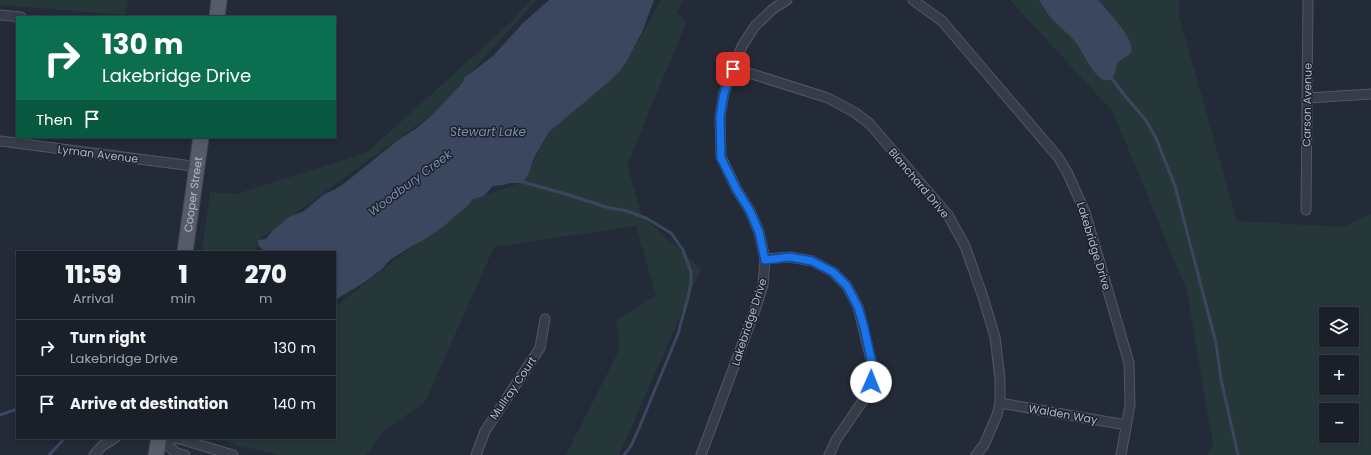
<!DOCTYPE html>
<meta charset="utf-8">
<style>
body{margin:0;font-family:Poppins,sans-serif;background:#272d36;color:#f1f3f6;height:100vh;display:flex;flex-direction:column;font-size:15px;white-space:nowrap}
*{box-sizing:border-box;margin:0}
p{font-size:13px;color:#9fa3a8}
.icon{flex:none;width:22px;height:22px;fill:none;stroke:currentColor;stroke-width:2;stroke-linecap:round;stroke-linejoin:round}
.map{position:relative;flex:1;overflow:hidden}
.details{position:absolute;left:16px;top:251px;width:320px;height:188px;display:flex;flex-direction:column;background:#1a202a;border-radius:0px;box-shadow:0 2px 6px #0003,0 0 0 1px #383e47}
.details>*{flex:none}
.hud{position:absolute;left:16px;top:16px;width:320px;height:122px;border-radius:0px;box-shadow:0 2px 6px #0003,0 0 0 1px #383e47;background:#0b6e4f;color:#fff;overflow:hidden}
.fabs{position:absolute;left:1319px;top:307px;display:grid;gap:8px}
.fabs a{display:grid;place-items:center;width:40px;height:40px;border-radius:0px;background:#1a202a;box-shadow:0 2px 6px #0003,0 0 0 1px #383e47;font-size:20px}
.pin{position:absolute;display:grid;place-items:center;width:34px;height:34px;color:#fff;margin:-17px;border-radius:8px;box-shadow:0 2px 6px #0006}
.me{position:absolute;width:44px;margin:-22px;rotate:1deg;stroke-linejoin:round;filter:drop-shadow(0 0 3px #0008)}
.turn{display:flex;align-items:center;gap:14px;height:84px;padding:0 20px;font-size:18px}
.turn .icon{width:52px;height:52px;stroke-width:2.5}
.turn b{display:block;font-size:28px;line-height:34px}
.then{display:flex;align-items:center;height:38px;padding:0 20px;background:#0003;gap:8px;font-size:15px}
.eta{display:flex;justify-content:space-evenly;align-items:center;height:68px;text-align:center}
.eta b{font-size:24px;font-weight:800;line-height:28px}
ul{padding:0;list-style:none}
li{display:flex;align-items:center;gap:12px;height:56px;padding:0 20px;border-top:1px solid #383e47}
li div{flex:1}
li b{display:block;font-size:15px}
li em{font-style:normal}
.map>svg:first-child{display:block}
.green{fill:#26373a;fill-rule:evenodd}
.water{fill:#3a475f}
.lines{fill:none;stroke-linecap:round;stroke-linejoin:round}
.stream{stroke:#3a475f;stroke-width:3}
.street-casing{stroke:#525763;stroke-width:11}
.primary-casing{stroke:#404651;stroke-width:17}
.street{stroke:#373d48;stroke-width:9}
.primary{stroke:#555b68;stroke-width:15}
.route-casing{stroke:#114b97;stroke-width:10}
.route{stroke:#1a73e8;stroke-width:7}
.labels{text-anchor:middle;stroke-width:3;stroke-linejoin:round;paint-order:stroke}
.street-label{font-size:11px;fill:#b2b7c4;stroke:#1c222d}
.water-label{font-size:12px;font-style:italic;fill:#7c8caa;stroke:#1c222d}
</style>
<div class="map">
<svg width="1371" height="455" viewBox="0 0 1371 455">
<rect width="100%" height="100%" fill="#232a38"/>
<g class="green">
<path d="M0 0H128L125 15 0 5Z"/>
<path d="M531 0H537L434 113 258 240 255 252H202L210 192 236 194 366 153 508 25Z"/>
<path d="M661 0H684L677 12 686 23 627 165 642 216 701 269 619 455H566L620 348 616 320 656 296 636 226 494 247 425 402 384 431 366 455H279L254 449 238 446 216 438H335V307L473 199 523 182 549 132 628 59Z"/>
<path d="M1010 0H1179V16L1237 221 1343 227 1371 214V455H1207L1213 445 1187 291 1113 112ZM1326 314H1352V340H1326ZM1326 362H1352V388H1326ZM1326 410H1352V436H1326Z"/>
</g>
<g class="water">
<path d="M549 0H654L643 30 628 59 620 71 606 84 549 132 534 158 528 175 523 182 518 183H510L503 185 493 186 484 196 473 199 468 205 444 226 427 238 412 246 390 260 381 270 365 282 335 300V252H263L262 249 258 245V240L266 239 272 231 289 217 304 211 324 194 334 190 346 182 398 140 417 128 434 113 463 82 464 78 493 56 522 24Z"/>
<path d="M1039 0H1098C1107 11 1136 39 1131 53 1127 57 1119 59 1117 65 1115 70 1116 78 1108 80 1096 83 1083 52 1077 44 1070 34 1059 27 1051 18 1046 12 1043 6 1039 0Z"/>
</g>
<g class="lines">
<g class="stream">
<path d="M1110 76 1125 96 1145 119 1156 138 1175 186 1216 343 1221 379 1238 455"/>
<path d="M519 181 566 194 606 207 627 211 646 218 671 233 683 250 691 272V283L688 297 678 334 637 433 631 446 624 455"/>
<path d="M0 415 17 409"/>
<path d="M49 455 65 438"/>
</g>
<g class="street-casing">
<g id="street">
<path d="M913 0 942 21 1058 157 1067 172 1085 212 1129 363 1130 405 1121 455"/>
<path d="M0 15 21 17"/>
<path d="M733 69 749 73 828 98 854 112 869 123 948 215 965 246 983 297 995 337 1000 379V403L997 415 984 445 976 455"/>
<path d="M1307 98 1371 94"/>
<path d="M0 141 185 165 196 168"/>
<path d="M1306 210 1308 0"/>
<path d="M765 259 790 257 812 261 833 272 847 286 858 307 873 368 871 382 866 396 836 440 829 455"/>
<path d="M1000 403 1126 425"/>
<path d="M156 438 180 439 233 455"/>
<path d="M159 439 177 453 185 455"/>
<path d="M94 455 102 446 115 438"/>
<path d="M476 455 485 431 540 348 545 319"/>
<path d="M701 455 755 310 763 285 765 259 759 232 750 211 737 190 721 157 720 117 724 93 742 46 755 26 774 8 787 0"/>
</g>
</g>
<g class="primary-casing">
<g id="primary">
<path d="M217 17 219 0"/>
<path id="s1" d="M185 252 201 137"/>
<path d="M156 455 159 438"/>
</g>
</g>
<use href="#street" class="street"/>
<use href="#primary" class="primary"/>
</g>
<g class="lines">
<g class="route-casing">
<path id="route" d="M733 69 724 93 720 117 721 158 737 190 750 211 759 232 765 260 790 257 812 261 833 272 847 286 858 307 864 327 873 368 871 382"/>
</g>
<use href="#route" class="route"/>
</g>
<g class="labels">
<g class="street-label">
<text transform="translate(1307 105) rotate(-89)" y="4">Carson Avenue</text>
<text transform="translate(98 154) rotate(7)" y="4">Lyman Avenue</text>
<text transform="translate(919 183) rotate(50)" y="4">Blanchard Drive</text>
<text dy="4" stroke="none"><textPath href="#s1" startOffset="58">Cooper Street</textPath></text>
<text transform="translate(1094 246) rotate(73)" y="4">Lakebridge Drive</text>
<text transform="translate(749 322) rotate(-72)" y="4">Lakebridge Drive</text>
<text transform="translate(513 388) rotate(-56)" y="4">Mullray Court</text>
<text transform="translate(1063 414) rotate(10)" y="4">Walden Way</text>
</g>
<g class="water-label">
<text x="488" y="136">Stewart Lake</text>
<text transform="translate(410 183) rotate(-37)" y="4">Woodbury Creek</text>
</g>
</g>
</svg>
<div class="fabs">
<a><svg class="icon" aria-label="layers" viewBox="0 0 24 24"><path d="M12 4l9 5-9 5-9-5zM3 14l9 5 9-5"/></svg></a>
<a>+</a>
<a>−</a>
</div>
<div class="pin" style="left:733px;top:69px;background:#d93025"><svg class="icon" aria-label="arrive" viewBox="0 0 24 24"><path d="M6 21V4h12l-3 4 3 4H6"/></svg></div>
<svg class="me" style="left:871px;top:382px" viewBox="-20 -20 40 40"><circle r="19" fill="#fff"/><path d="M0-13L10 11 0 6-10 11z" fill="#1a73e8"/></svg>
<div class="hud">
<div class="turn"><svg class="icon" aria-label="right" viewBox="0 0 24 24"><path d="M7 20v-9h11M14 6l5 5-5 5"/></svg><div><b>130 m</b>Lakebridge Drive</div></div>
<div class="then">Then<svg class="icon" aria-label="arrive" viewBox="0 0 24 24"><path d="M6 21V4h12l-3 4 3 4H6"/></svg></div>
</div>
<section class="details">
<div class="eta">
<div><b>11:59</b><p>Arrival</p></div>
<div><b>1</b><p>min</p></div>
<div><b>270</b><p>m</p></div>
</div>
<ul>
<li><svg class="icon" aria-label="right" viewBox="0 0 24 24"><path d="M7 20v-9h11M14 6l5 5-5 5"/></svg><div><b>Turn right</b><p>Lakebridge Drive</p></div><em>130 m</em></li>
<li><svg class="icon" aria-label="arrive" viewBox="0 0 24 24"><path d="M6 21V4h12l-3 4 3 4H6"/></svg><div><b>Arrive at destination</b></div><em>140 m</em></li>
</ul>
</section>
</div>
